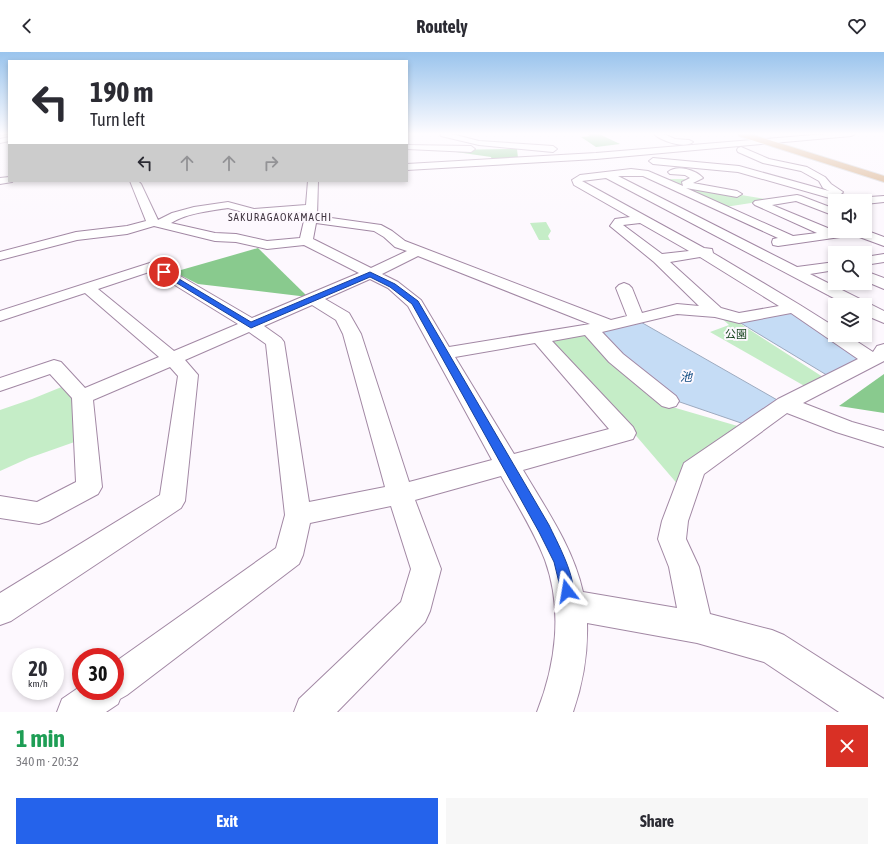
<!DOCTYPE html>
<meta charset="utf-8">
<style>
body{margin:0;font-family:"Asap Condensed","Noto Sans JP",sans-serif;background:#f7f7f7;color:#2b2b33;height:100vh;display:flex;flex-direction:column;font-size:15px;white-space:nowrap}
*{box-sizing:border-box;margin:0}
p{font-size:13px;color:#7c7c81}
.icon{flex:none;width:22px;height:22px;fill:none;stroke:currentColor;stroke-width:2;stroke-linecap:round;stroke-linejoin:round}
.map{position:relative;height:660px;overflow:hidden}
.panel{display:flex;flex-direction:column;background:#fff;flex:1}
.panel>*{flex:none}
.banner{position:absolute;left:8px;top:8px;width:400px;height:122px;border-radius:0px;box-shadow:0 2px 6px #0003;background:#fff;color:#2b2b33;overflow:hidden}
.buttons{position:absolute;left:828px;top:142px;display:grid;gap:8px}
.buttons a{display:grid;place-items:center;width:44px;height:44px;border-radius:0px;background:#fff;box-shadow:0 2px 6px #0003;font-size:20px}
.speed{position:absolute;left:12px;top:596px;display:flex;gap:8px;font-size:20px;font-weight:700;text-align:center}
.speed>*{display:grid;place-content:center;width:52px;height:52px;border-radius:50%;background:#fff;box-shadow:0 2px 6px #0003;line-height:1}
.speed small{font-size:10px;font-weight:400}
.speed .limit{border:6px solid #d22;background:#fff;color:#111}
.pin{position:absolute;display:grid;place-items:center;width:34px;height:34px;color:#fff;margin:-17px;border:2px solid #fff;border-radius:50%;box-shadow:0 1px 4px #0007}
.me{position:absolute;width:44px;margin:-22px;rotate:346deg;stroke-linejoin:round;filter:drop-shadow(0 0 3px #0008)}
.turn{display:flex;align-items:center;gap:14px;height:84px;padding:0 16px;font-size:18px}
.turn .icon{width:52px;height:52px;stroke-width:2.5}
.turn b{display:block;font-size:28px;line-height:34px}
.lanes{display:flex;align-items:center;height:38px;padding:0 16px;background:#0003;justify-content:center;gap:20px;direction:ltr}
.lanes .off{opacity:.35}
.round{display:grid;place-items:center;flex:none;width:42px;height:42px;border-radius:0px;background:#f7f7f7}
.overview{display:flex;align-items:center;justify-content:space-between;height:68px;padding:0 16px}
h1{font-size:24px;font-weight:700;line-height:30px;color:#1e9e55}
.button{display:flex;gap:8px;margin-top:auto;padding:8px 16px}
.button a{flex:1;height:46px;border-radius:0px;background:#2563eb;color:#fff;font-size:16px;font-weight:700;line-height:46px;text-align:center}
.button a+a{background:#f7f7f7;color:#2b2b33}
header{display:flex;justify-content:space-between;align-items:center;height:52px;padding:0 16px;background:#fff;font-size:18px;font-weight:700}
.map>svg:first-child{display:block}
.green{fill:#c5edc7}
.forest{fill:#89ca8e}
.water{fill:#c5dcf5;stroke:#9daabf}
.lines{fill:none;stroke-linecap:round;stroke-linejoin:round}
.minor-casing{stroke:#a288a4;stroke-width:2}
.major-casing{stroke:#d9d7d9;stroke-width:2}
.minor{fill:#fff;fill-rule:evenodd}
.major{fill:#d6ab82;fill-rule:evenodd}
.rail-casing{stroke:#6a616b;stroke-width:2}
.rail{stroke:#fdf8fe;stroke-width:1.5;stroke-dasharray:4;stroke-linecap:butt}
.route{fill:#2563eb;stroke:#184099}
.labels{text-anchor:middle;stroke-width:4;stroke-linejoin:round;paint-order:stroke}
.far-quarter-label{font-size:11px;letter-spacing:1px;fill:#403540;stroke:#fdf8fe}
.park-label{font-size:11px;fill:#17451e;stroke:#fdf8fe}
.water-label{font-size:12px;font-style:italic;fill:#0a477e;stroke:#fdf8fe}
</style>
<header><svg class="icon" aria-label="back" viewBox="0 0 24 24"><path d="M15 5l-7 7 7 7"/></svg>Routely<svg class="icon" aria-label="heart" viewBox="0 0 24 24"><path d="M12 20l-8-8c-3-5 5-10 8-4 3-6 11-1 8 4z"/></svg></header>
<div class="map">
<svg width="884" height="660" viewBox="0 0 884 660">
<rect width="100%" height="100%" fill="#fdf8fe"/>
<g class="green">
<path d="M662 127H687L684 131 729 141 771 148 725 155Z"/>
<path d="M546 170 551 179 548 184 550 188H539L530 171Z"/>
<path d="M717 262 730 265 826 327 808 336 710 280 729 273Z"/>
<path d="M586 280 662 352 741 375 680 435 632 379 545 287Z"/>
<path d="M64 334 77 349 83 387 29 406 0 419V358L32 347Z"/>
</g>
<g class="forest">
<path d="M587 82H599L620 92 596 95 581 85 590 84Z"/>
<path d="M517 97 518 106 492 108 491 105 442 98Z"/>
<path d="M258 196 308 245 198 232 174 220Z"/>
<path d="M884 322V361L839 354Z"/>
</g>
<g class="water">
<path d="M794 258 865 307 830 325 734 267Z"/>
<path d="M639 269 779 349 747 373 674 348 594 278Z"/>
</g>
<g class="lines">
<g class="minor-casing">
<g id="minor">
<path d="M440 82H452L479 89 553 94 557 97 553 100 479 93 441 84Z"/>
<path d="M654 82H664L675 87 689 88 693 90C685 97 661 89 654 82Z"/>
<path d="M826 82H855L851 84 596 107 407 118V112L596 101Z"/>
<path d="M9 85V89L0 91V87Z"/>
<path d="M407 93 471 94 475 97 471 100 407 97Z"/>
<path d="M741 95 769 107 807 115 825 125 831 132 843 140 841 142 855 146 884 144V150L865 152V149H840L738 120 653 112 649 109 653 106 739 114 829 139 823 136 819 129 801 119 763 111 738 100 737 98 738 96Z"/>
<path d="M631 117 648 119 683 134 682 130 690 126 685 123 670 122 668 120C677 112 696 118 703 126L693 131 737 139 742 142 737 145 686 136 793 184 817 181 755 153 753 151 755 149 797 143 801 144 835 157V164L796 149 772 153 835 179 865 178 884 185V194L854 183 778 194 773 193 772 190 773 187 778 186 643 124H618L797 215 835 210V218L810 222 884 259V271L865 263V253H847L606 126 582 129 704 196 712 197 713 201 800 253 835 275V283H847L873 300 877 294 884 292V309L803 351 852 370 884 379V395L836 380 787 361 704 422 688 469 686 487 699 515 710 562 772 578 784 583 884 647V660H839L764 610 697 591 587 571C588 602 583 631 573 660H537C556 612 563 558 545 508 534 479 516 451 501 424L415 448 441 517 430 559 425 570 337 660H294L299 647 401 550 411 517 391 454 310 471 303 503 299 512 127 643 120 647 118 652 106 660H57L62 647 81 634V639H115V610L276 496 285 463 266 292 249 280 185 308 198 323 185 449 181 456 11 569 0 573V541L160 443 178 324 170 315 93 348 102 435 98 442 48 469 39 472 0 466V444L37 450 76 430 72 346 50 322 0 339V326L54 308 61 310 85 336 159 305 85 241 0 269V259L153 210 158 211 252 266 359 221 304 193 267 197 236 190 215 189 154 174 127 182 77 188 0 208V200L76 180 127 174 146 169 130 129H138L141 132 158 168 172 161 194 155 228 150 254 157 306 153 308 129H318L317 164 381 173 392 179 405 189 611 268 627 264 616 236 619 233 624 231 629 233 632 236 642 261 677 252 699 254 654 210 610 174 615 167 630 165 574 133 572 128 580 123ZM228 156 254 163 306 160 300 186 267 189 236 182 215 181 171 171C188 161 208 159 228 156ZM316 171 374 179 384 185 395 195 407 199 371 216 313 187ZM640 171 689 199 662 202 623 173ZM418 204 590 272 449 295 421 248 398 230 382 222ZM700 205 779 254 739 261 721 256 670 210ZM152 219 238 272 174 299 98 237ZM370 227 388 236 408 254 492 408 409 430 361 282 349 261 325 247ZM312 253 336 268 343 282 385 435 309 450 284 290 281 286 264 274ZM791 261 858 307 778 347 684 411 662 469 658 487 669 515 677 556 583 540C573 495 546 457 523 418L633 387 636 381 633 375 552 289 585 283 609 310 662 354 669 356 676 354 679 349 676 344 623 302 602 280 677 262 715 265 739 271ZM535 291 609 377 514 402 455 305Z"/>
<path d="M9 125V129H13L12 130 0 132V126Z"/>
<path d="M884 202V210L865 213V205Z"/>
<path d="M865 219 884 226V237L865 229Z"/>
</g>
</g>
<g class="major-casing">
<path id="major" d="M738 82H750L884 124V130L739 84Z"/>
</g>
<use href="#minor" class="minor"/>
<use href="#major" class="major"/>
<g class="rail-casing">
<path id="rail" d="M0 83 7 82"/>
</g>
<use href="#rail" class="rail"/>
</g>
<linearGradient id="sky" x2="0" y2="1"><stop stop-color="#9ac4ed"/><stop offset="0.47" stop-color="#fefcff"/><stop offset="1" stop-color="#fefcff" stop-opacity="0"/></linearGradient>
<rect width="884" height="174" fill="url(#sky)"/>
<path class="route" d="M164 218 251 270 370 220 395 232 418 249 549 473C556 488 578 528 572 543L567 545 562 543 554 510 539 480 412 252 390 235 370 225 251 276 162 222 161 220Z"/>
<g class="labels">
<g class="far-quarter-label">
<text x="280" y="169">SAKURAGAOKAMACHI</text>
</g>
<g class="park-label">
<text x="736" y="286">公園</text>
</g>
<g class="water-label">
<text x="686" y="329">池</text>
</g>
</g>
</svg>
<div class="buttons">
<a><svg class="icon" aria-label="sound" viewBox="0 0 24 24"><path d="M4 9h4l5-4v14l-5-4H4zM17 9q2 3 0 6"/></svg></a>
<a><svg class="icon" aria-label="search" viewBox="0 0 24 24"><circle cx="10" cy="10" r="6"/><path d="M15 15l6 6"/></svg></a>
<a><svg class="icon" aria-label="layers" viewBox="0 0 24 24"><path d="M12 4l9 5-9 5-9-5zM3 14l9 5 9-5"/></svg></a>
</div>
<div class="speed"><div>20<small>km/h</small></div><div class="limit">30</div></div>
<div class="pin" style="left:164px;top:220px;background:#d93025"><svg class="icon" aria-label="arrive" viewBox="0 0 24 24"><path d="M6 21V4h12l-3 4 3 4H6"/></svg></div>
<svg class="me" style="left:567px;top:539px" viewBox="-20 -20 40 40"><path d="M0-17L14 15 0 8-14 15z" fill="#2563eb" stroke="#fff" stroke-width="4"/></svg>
<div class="banner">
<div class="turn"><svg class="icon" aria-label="left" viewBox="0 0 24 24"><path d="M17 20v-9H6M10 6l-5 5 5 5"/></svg><div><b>190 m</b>Turn left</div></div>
<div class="lanes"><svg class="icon" aria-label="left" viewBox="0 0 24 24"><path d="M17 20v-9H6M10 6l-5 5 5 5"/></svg><svg class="icon off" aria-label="ahead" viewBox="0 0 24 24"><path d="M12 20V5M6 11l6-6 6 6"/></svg><svg class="icon off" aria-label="ahead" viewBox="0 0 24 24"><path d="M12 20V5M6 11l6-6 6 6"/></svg><svg class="icon off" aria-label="right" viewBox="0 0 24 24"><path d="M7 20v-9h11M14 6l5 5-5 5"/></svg></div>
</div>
</div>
<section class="panel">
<div class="overview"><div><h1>1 min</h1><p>340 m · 20:32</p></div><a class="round" style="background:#d93025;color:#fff"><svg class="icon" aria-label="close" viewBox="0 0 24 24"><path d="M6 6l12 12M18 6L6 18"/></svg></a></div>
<div class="button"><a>Exit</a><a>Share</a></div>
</section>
